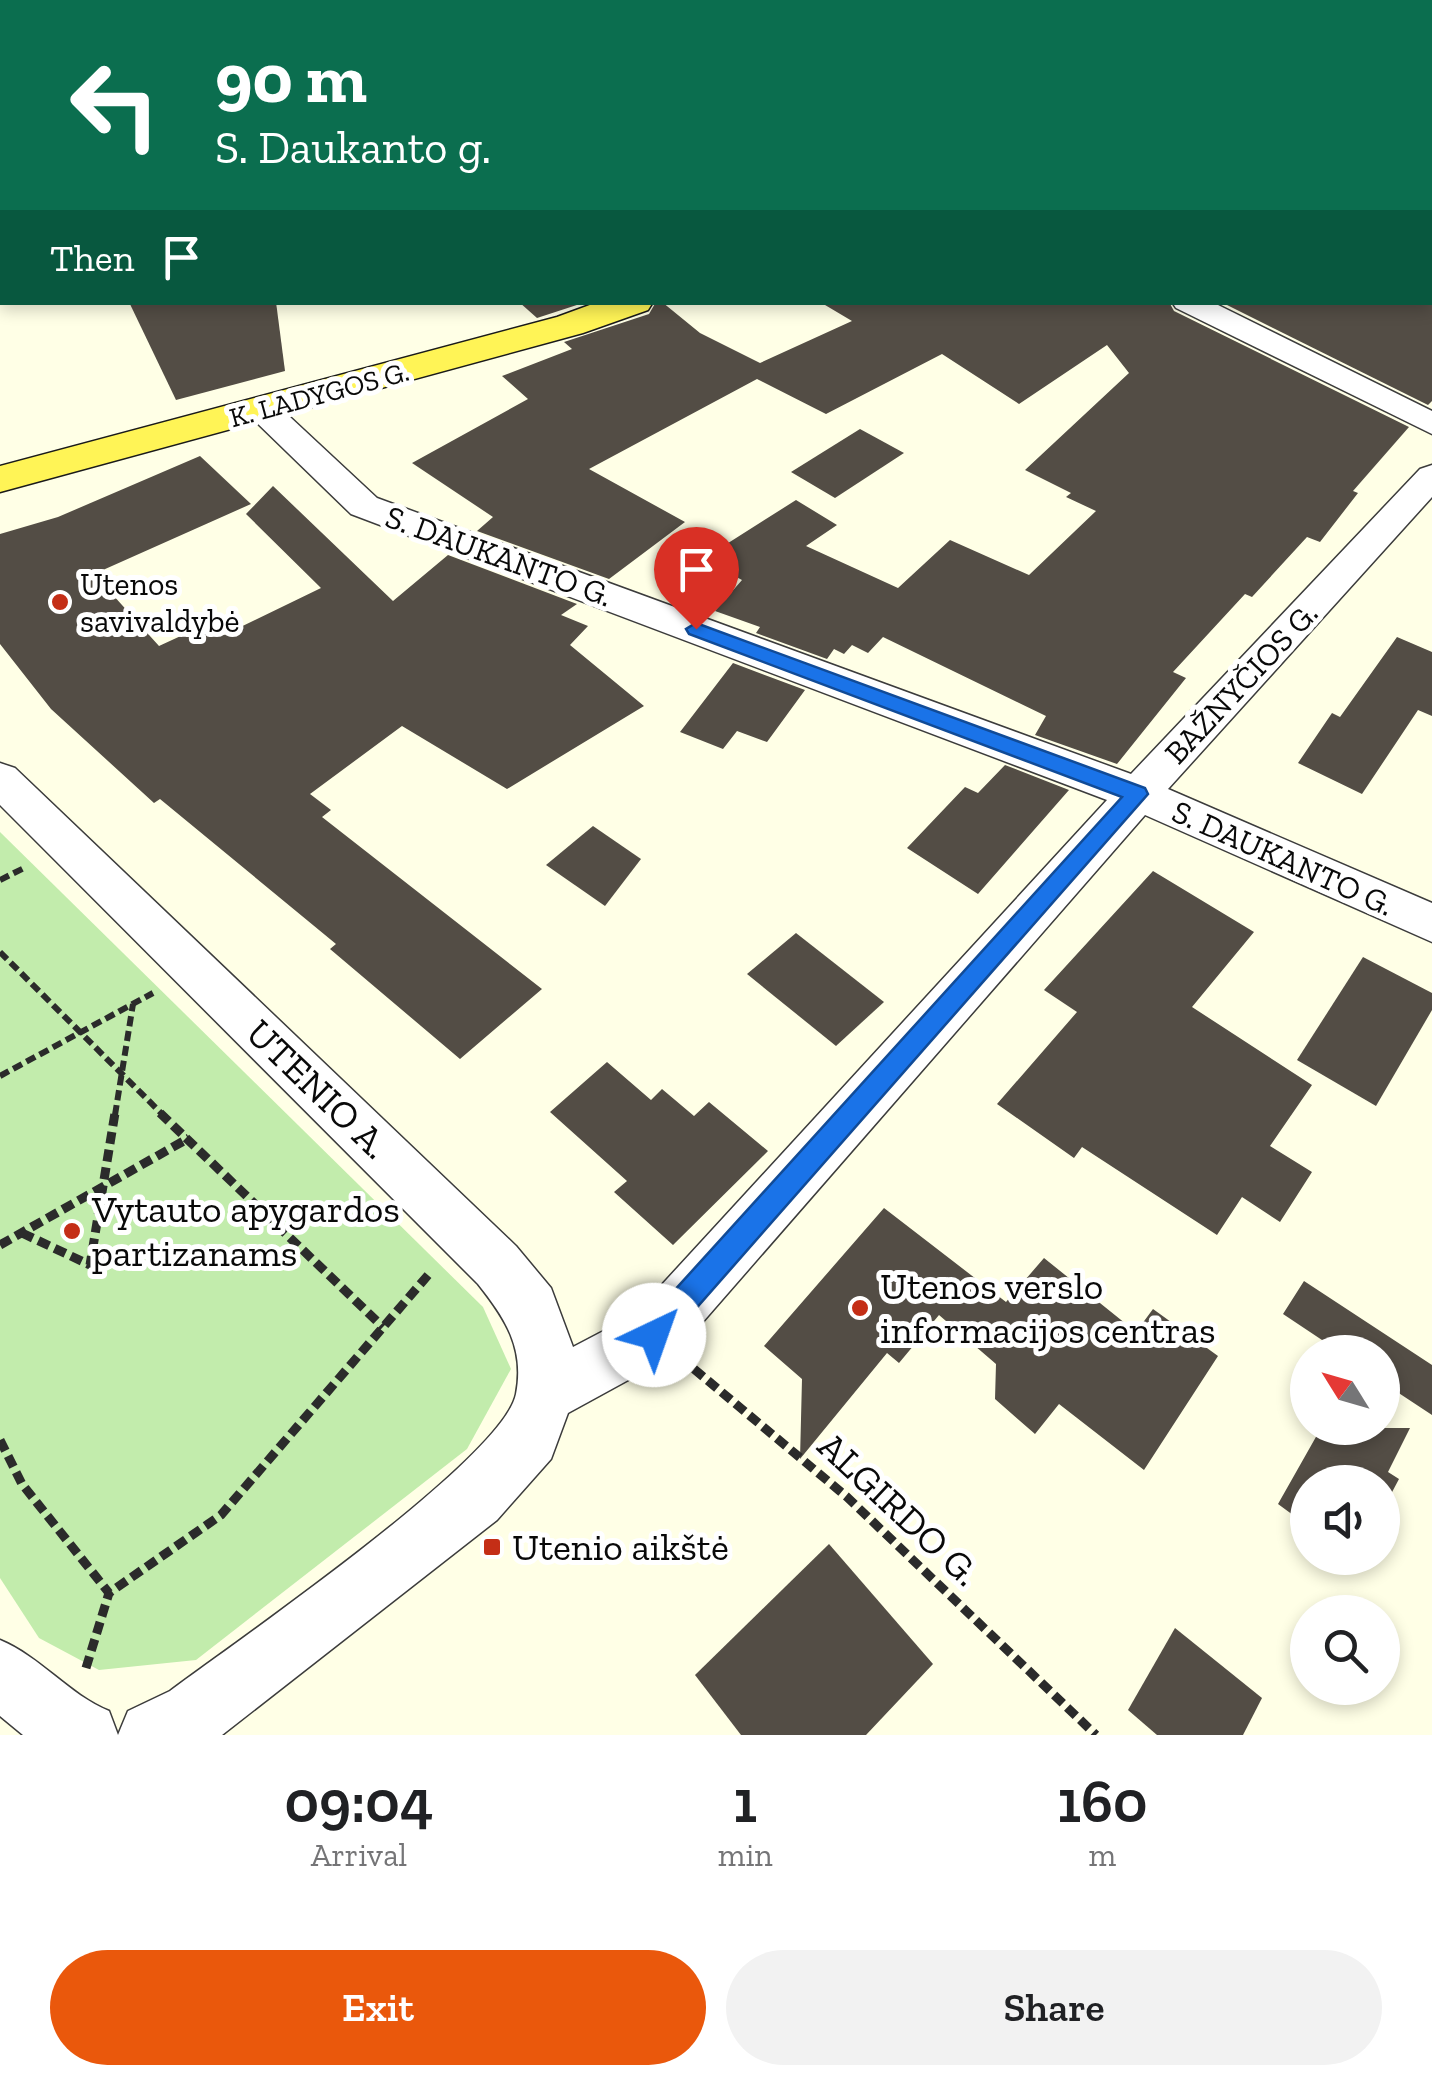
<!DOCTYPE html>
<meta charset="utf-8">
<style>
body{margin:0;font-family:"Zilla Slab",serif;background:#f2f2f2;color:#202124;height:100vh;display:flex;flex-direction:column;font-size:38px;white-space:nowrap}
*{box-sizing:border-box;margin:0}
p{font-size:32px;color:#757577}
.icon{flex:none;width:55px;height:55px;fill:none;stroke:currentColor;stroke-width:2;stroke-linecap:round;stroke-linejoin:round}
.map{position:relative;height:1735px;overflow:hidden}
.panel{display:flex;flex-direction:column;background:#fff;flex:1}
.panel>*{flex:none}
.guide{position:absolute;left:0px;top:0px;width:1432px;height:305px;box-shadow:0 5px 15px #0003;background:#0b6e4f;color:#fff;overflow:hidden}
.needle{width:65px;rotate:307deg}
.buttons{position:absolute;left:1290px;top:1335px;display:grid;gap:20px}
.buttons a{display:grid;place-items:center;width:110px;height:110px;border-radius:50%;background:#fff;box-shadow:0 5px 15px #0003;font-size:50px}
.pin{position:absolute;display:grid;place-items:center;width:85px;height:85px;color:#fff;margin:-102px -42px;border-radius:50% 50% 50% 0;rotate:-45deg;box-shadow:0 0 10px #0007}
.pin .icon{rotate:45deg}
.me{position:absolute;width:110px;margin:-55px;rotate:42deg;stroke-linejoin:round;filter:drop-shadow(0 0 8px #0008)}
.turn{display:flex;align-items:center;gap:35px;height:210px;padding:0 50px;font-size:45px}
.turn .icon{width:130px;height:130px;stroke-width:2.5}
.turn b{display:block;font-size:70px;line-height:85px}
.then{display:flex;align-items:center;height:95px;padding:0 50px;background:#0003;gap:20px;font-size:38px}
.eta{display:flex;justify-content:space-evenly;align-items:center;height:170px;text-align:center}
.eta b{font-size:60px;font-weight:600;line-height:70px}
.cta{display:flex;gap:20px;margin-top:auto;padding:20px 50px}
.cta a{flex:1;height:115px;border-radius:60px;background:#ea580c;color:#fff;font-size:40px;font-weight:600;line-height:115px;text-align:center}
.cta a+a{background:#f2f2f2;color:#202124}
.map>svg:first-child{display:block}
.green{fill:#c2ecac}
.lines{fill:none;stroke-linecap:round;stroke-linejoin:round}
.stream{fill:#2571d9;fill-rule:evenodd}
.building{fill:#534d45}
.minor-casing{stroke:#3c3c3c;stroke-width:3}
.primary-casing{stroke:#1a1a1a;stroke-width:3}
.path-far2{stroke:#2b2b2b;stroke-width:4;stroke-dasharray:6 2.5;stroke-linecap:butt}
.path-far1{stroke:#2b2b2b;stroke-width:6;stroke-dasharray:10 5;stroke-linecap:butt}
.path{stroke:#2b2b2b;stroke-width:9;stroke-dasharray:12 6;stroke-linecap:butt}
.minor{fill:#fff;fill-rule:evenodd}
.primary{fill:#fff456;fill-rule:evenodd}
.route{fill:#1a73e8;stroke:#114b97;stroke-width:2.5}
.poi-dot{fill:#c42e16;stroke:#fff;stroke-width:4}
.labels{text-anchor:middle;stroke-width:10;stroke-linejoin:round;paint-order:stroke}
.far-street-label{font-size:28px;fill:#090909;stroke:#fff}
.street-label{font-size:32px;fill:#090909;stroke:#fff}
.poi-label{font-size:32px;fill:#090909;stroke:#fff;text-anchor:start}
.near-street-label{font-size:38px;fill:#090909;stroke:#fff}
.near-poi-label{font-size:38px;fill:#090909;stroke:#fff;text-anchor:start}
</style>
<div class="map">
<svg width="1432" height="1735" viewBox="0 0 1432 1735">
<rect width="100%" height="100%" fill="#ffffe6"/>
<g class="green">
<path d="M565 0H911L922 2H566Z"/>
<path d="M0 832 483 1307 511 1369 467 1449 196 1660 99 1670 39 1638 0 1578Z"/>
</g>
<g class="lines">
<g class="stream">
<path d="M596 0H604L606 2H598Z"/>
<rect x="0" y="168" width="2" height="6"/>
<rect x="1430" y="188" width="2" height="6"/>
</g>
</g>
<g class="building">
<path d="M129 302H276L285 371 176 400Z"/>
<path d="M519 302H586L537 318Z"/>
<path d="M656 302H662L700 333 760 363 852 321 820 302H1169L1174 311 1409 427 1353 491 1358 493 1320 542 1307 537 1252 597 1245 594 1173 672 1186 678 1117 764 1035 735 1046 716 883 637 868 653 852 645 844 654 834 649 827 659 756 633 760 627 715 611 742 580 703 559 796 500 837 525 806 546 898 588 950 540 1029 575 1096 511 1066 497 1071 493 1025 470 1129 373 1107 345 1019 404 942 354 826 414 757 379 589 469 685 522 609 579 477 531 493 517 412 463 528 399 502 376 572 349 564 342 649 314Z"/>
<path d="M1221 302H1432V401L1428 405Z"/>
<path d="M860 429 904 453 835 498 791 472Z"/>
<path d="M200 456 251 504 94 574 159 646 211 622 224 635 321 588 246 514 273 486 393 601 448 555 577 604 561 615 588 626 570 645 644 706 507 789 402 726 310 794 331 810 322 817 542 989 460 1059 330 949 336 944 160 799 154 803 51 709 0 644V534L58 517Z"/>
<path d="M1397 637 1432 652V716L1418 710 1362 794 1298 763 1332 713 1340 717Z"/>
<path d="M733 663 805 690 767 742 737 731 723 749 680 732Z"/>
<path d="M1005 765 1069 790 978 894 907 848 965 787 978 793Z"/>
<path d="M593 826 641 859 605 906 546 865Z"/>
<path d="M1153 871 1254 932 1192 1007 1312 1085 1270 1146 1312 1172 1280 1222 1242 1197 1217 1235 1082 1147 1074 1158 997 1104 1077 1012 1044 990Z"/>
<path d="M796 933 884 1002 836 1046 747 974Z"/>
<path d="M1363 957 1432 993V1010L1376 1106 1297 1060Z"/>
<path d="M607 1062 651 1100 662 1089 694 1116 709 1102 768 1151 673 1245 614 1192 627 1181 550 1112Z"/>
<path d="M884 1208 1006 1302 1044 1258 1136 1332 1153 1309 1218 1356 1144 1470 1059 1404 1035 1434 995 1399 996 1364 939 1315 899 1363 887 1353 800 1459 802 1379 764 1346Z"/>
<path d="M1304 1281 1432 1365V1415L1382 1382V1352H1340L1283 1314Z"/>
<path d="M1321 1428H1410L1388 1472 1399 1479 1382 1511V1482H1308V1526L1278 1504Z"/>
<path d="M829 1544 933 1664 866 1735H741L695 1675Z"/>
<path d="M1175 1628 1262 1698 1243 1735H1157L1128 1710Z"/>
</g>
<g class="lines">
<g class="minor-casing">
<g id="minor">
<path d="M917 0H949L950 2H918Z"/>
<rect x="0" y="143" width="2" height="16"/>
<path d="M1172 302H1212L1432 411V434L1176 308Z"/>
<path d="M263 400 275 403 377 498 1131 774 1420 469 1432 465V497L1168 789 1432 903V942L1145 815 674 1355 568 1413 551 1459 497 1520 222 1735H23L0 1716V1640C41 1657 68 1694 109 1711L118 1735 128 1711 170 1691C235 1642 503 1459 516 1394 525 1348 505 1318 478 1284L0 805V763L15 768 516 1246 551 1288 573 1347 634 1315 1107 800 351 514 251 417 246 410 251 403Z"/>
</g>
</g>
<g class="primary-casing">
<g id="primary">
<rect x="1430" y="37" width="2" height="18"/>
<path d="M598 302H653L648 310 583 333 0 492V466L557 317Z"/>
</g>
</g>
<path class="path-far2" d="M827 2 842 0"/>
<g class="path-far1">
<path d="M0 880 26 867"/>
<path d="M0 952 163 1115"/>
<path d="M0 1076 153 993"/>
<path d="M115 1115 133 1004"/>
</g>
<g class="path">
<path d="M160 1113 383 1327"/>
<path d="M22 1233 90 1265 115 1113"/>
<path d="M0 1245 189 1138"/>
<path d="M694 1369 847 1497 1096 1735"/>
<path d="M0 1440 22 1484 109 1593 221 1515 429 1274"/>
<path d="M86 1668 109 1593"/>
</g>
<use href="#minor" class="minor"/>
<use href="#primary" class="primary"/>
</g>
<path class="route" d="M696 623 1145 788 1148 794 664 1345 654 1349 643 1345 639 1335 643 1325 1122 797 689 634 686 629Z"/>
<g class="poi-dot">
<circle cx="60" cy="602" r="10"/>
<circle cx="72" cy="1231" r="10"/>
<circle cx="860" cy="1308" r="10"/>
<rect x="482" y="1537" width="20" height="20" rx="5"/>
</g>
<g class="labels">
<g class="far-street-label">
<text transform="translate(319 394) rotate(-15)" y="10">K. LADYGOS G.</text>
</g>
<g class="street-label">
<text transform="translate(499 556) rotate(20)" y="11">S. DAUKANTO G.</text>
<text transform="translate(1241 683) rotate(-47)" y="11">BAŽNYČIOS G.</text>
<text transform="translate(1283 858) rotate(24)" y="11">S. DAUKANTO G.</text>
</g>
<g class="poi-label">
<text x="80" y="595">Utenos<tspan x="80" dy="37">savivaldybė</tspan></text>
</g>
<g class="near-street-label">
<text transform="translate(318 1089) rotate(44)" y="13">UTENIO A.</text>
<text transform="translate(899 1509) rotate(43)" y="13">ALGIRDO G.</text>
</g>
<g class="near-poi-label">
<text x="92" y="1222">Vytauto apygardos<tspan x="92" dy="44">partizanams</tspan></text>
<text x="880" y="1299">Utenos verslo<tspan x="880" dy="44">informacijos centras</tspan></text>
<text x="512" y="1560">Utenio aikštė</text>
</g>
</g>
</svg>
<div class="buttons">
<a><svg class="needle" viewBox="-14 -14 28 28"><path d="M0-13l5 13h-10z" fill="#e53935"/><path d="M0 13l5-13h-10z" fill="#757577"/></svg></a>
<a><svg class="icon" aria-label="sound" viewBox="0 0 24 24"><path d="M4 9h4l5-4v14l-5-4H4zM17 9q2 3 0 6"/></svg></a>
<a><svg class="icon" aria-label="search" viewBox="0 0 24 24"><circle cx="10" cy="10" r="6"/><path d="M15 15l6 6"/></svg></a>
</div>
<div class="pin" style="left:696px;top:629px;background:#d93025"><svg class="icon" aria-label="arrive" viewBox="0 0 24 24"><path d="M6 21V4h12l-3 4 3 4H6"/></svg></div>
<svg class="me" style="left:654px;top:1335px" viewBox="-20 -20 40 40"><circle r="19" fill="#fff"/><path d="M0-13L10 11 0 6-10 11z" fill="#1a73e8"/></svg>
<div class="guide">
<div class="turn"><svg class="icon" aria-label="left" viewBox="0 0 24 24"><path d="M17 20v-9H6M10 6l-5 5 5 5"/></svg><div><b>90 m</b>S. Daukanto g.</div></div>
<div class="then">Then<svg class="icon" aria-label="arrive" viewBox="0 0 24 24"><path d="M6 21V4h12l-3 4 3 4H6"/></svg></div>
</div>
</div>
<section class="panel">
<div class="eta">
<div><b>09:04</b><p>Arrival</p></div>
<div><b>1</b><p>min</p></div>
<div><b>160</b><p>m</p></div>
</div>
<div class="cta"><a>Exit</a><a>Share</a></div>
</section>
